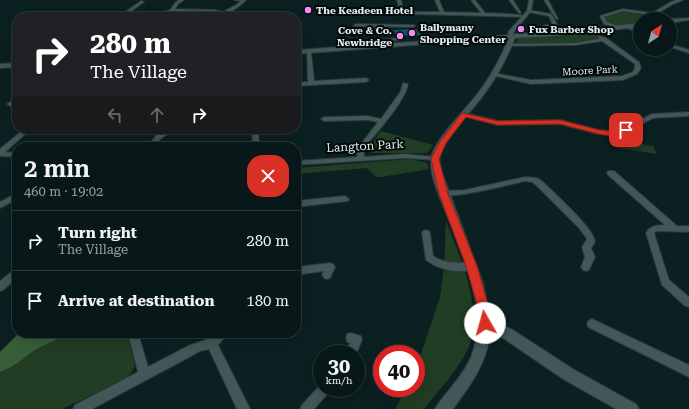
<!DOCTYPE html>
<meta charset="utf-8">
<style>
body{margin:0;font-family:"Roboto Serif",serif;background:#162526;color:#f1f3f6;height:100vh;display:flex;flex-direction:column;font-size:15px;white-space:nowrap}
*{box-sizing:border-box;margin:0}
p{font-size:13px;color:#98a0a2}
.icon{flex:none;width:22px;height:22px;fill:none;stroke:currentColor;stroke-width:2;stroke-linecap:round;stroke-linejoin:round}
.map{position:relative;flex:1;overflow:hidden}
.panel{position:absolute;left:12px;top:142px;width:289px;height:196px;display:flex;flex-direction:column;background:#081819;border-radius:16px;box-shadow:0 4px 16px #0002,0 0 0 1px #293738}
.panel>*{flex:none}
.hud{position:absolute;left:12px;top:12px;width:289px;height:122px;border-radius:16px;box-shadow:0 4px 16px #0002,0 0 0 1px #293738;background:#202124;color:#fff;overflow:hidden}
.needle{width:26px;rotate:36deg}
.tools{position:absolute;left:633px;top:12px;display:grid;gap:8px}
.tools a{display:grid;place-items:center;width:44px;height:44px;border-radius:50%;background:#081819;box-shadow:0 4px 16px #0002,0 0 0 1px #293738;font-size:20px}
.speed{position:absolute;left:313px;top:345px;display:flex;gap:8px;font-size:20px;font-weight:700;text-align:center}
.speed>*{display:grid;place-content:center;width:52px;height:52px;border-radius:50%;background:#081819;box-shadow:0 4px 16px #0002,0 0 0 1px #293738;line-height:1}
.speed small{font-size:10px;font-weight:400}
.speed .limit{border:6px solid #d22;background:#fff;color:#111}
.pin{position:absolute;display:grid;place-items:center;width:34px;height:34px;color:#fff;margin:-17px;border-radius:8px;box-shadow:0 2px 6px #0006}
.me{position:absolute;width:44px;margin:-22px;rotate:353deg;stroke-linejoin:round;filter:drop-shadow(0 0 3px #0008)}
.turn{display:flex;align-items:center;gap:14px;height:84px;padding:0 12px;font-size:18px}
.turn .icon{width:52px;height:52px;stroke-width:2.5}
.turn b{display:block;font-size:28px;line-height:34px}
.lanes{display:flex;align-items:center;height:38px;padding:0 12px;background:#0003;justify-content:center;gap:20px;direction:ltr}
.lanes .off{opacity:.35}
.round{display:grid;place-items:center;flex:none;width:42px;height:42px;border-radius:16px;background:#162526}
.head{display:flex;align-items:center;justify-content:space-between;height:68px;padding:0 12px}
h1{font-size:24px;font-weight:600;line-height:30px}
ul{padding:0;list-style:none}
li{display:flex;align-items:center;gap:12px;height:60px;padding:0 12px;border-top:1px solid #293738}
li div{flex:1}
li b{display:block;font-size:15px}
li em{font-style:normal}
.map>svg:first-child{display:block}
.green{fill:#213d23}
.forest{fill:#375e39}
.building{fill:#0c556a}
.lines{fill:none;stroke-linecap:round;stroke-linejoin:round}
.street-casing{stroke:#2d3637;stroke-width:2}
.secondary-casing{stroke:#2d3637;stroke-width:2}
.street{fill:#415758;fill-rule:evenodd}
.secondary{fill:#415758;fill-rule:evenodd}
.route{fill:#d93025;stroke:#8d1f18}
.poi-dot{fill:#f489f0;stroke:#020808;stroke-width:1.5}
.labels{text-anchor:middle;stroke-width:4;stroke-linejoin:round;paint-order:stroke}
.far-poi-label{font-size:10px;font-weight:bold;fill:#dfecec;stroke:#020808;text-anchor:start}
.far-street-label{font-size:10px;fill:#dfecec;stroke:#020808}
.street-label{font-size:12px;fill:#dfecec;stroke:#020808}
</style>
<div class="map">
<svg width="689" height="409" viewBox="0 0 689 409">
<rect width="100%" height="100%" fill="#0b2021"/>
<g class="green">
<path d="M175 11 212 12 217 13 218 15 216 17H162L163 15Z"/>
<path d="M624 11 649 14 648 16 655 19H640V23L617 26 606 21 604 17Z"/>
<path d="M598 31 596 34 599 36 597 37 599 39 574 43 515 44 518 38Z"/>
<path d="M381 131 433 145 427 153H372L369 148Z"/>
<path d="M616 140 653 146 657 154 618 148Z"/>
<path d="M411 159 427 163 429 169 381 177H376L367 168 296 174V168Z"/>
<path d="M446 222C460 255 485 314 468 349 457 371 439 390 424 409H395L406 388H416V369L440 297 444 267Z"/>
<path d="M66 333H127L135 366 131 373 124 380 62 409H0V372C13 368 24 358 35 350 46 344 56 341 66 333Z"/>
</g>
<path class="forest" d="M19 333H66C56 341 46 344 35 350 24 358 13 368 0 372V352Z"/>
<path class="building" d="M416 29 421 35 397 36 393 30Z"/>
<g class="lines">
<g class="street-casing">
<g id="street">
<path d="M179 0H184L178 4 175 9 215 10 223 12 236 5 241 1 234 0H246C241 5 230 14 222 14 219 14 216 12 213 12 200 11 171 8 162 17H158L163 12 170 10 176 2Z"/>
<path d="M397 0H401L404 12H440L435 0H439L444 12 481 13 471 0H475L485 13 510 14 527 16 525 17 372 13 370 12 372 11H400Z"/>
<path d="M509 0H513L521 13H519Z"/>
<path d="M544 0H548L558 19H556Z"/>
<path d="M677 0H683L673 4 655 15 660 19H655L651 17V15L623 11 604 17 607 22 617 26V28H616L604 24 600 16 623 9 652 13 671 2Z"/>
<path d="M141 1 144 2 123 17H118Z"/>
<path d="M528 10 551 14 558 26 537 30V28L546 25H553L549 16 528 12Z"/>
<path d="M355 24 413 25 415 26 413 27 354 26Z"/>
<path d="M624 25 640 30V33L624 27Z"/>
<path d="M600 36 606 38 639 62 641 68 637 74 623 80 531 84 491 75 494 73 531 80 622 76 633 72 635 68V64L602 41 576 45 510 46 508 45 510 44 576 43 599 39 598 37Z"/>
<path d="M397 38 399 39V40L365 43 363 42 365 41Z"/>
<path d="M670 44 689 50V53L670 47Z"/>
<path d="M309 50 311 51 314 81 366 78 369 80 366 82 296 86V82H308L307 51Z"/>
<path d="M403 83 408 84C405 102 376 133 364 148V157L405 154 435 157 439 159 437 160 405 158 296 165V161L357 157 358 148 378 122 368 120 324 121 321 119 324 117 368 116 381 119 401 91Z"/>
<path d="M17 98V102L14 104 17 106V110L7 104Z"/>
<path d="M689 112V116L653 118 628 131 610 135 599 134 560 124 498 125 463 116 462 115 465 113 498 121 560 120 599 130 610 131 624 128 652 114Z"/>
<path d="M24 129H31L5 152 17 153V157L0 156V149Z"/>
<path d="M168 129H184L183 130C170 133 162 134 154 147H148L157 134Z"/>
<path d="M252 129H258L259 147H253Z"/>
<path d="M608 171H614L677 226H689V232L657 231 654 233 669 280 689 297V307L685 306 662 285 646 233C651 225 657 225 665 225L608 175 607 173Z"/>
<path d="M525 177 537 178 542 181C553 192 595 229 595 242L591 248 595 257 589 270 586 271 583 270 581 267 585 257 582 247 587 239 579 228 536 185 532 182 525 181C512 184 447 201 439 194L443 191 465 190Z"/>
<path d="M17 193V199L0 208V202Z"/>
<path d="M345 196 349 199 348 201 296 207V201Z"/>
<path d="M426 230 429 231 430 233 433 256C445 264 458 263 472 262L475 263 477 266 475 269C459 274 439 270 426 260L422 233 423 231Z"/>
<path d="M330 263 333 264 335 267 330 278 327 279 324 278 322 275 324 271 296 275V267Z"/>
<path d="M17 269V278L3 290 0 291V281L14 270Z"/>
<path d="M592 319 689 365V377L588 327 587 324 588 321Z"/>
<path d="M128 333H138L148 367 190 345 209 339 216 333H228L218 345 250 409H237L209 349 200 351 193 355 92 409H73L75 405 138 372Z"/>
<path d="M351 333 361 336 362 340 356 354H344L350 343 347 342 346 338 347 334Z"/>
<path d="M322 383V388H331L329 392 314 409H300L302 405Z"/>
</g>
</g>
<g class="secondary-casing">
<g id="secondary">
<path d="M529 0H533L531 11 513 33 514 34 554 32 640 23V27L554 36 515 38C507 59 496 79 482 97 471 112 443 140 440 157 439 163 441 170 443 175L483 283 490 319 513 330 573 369 636 404 639 409H616L563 379 503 338 490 332C488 362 470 386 453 409H435L438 404C449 389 464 374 471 357 490 309 462 253 444 208 439 196 429 173 431 159 432 142 467 108 478 93 491 76 501 57 509 38L296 54V50L509 35 508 32 527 11Z"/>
<path d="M689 18V20L670 23V19Z"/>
<path d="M17 63V67L0 68V64Z"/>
</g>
</g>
<use href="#street" class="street"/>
<use href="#secondary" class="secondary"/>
</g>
<path class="route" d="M462 113 498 121 560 120 599 130 610 131 626 128 629 130 628 132 610 136 599 134 560 124 498 125 466 117 446 143 439 159 448 194 477 266 487 301 491 323 489 327 485 328 480 327 476 301 466 266 439 194 431 159 439 143Z"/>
<g class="poi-dot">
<circle cx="308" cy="10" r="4"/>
<circle cx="521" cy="29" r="4"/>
<circle cx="412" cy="33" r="4"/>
<circle cx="400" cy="36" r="4"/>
</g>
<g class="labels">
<g class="far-poi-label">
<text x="316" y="14">The Keadeen Hotel</text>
<text x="420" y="31">Ballymany<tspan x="420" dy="12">Shopping Center</tspan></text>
<text x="529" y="33">Fux Barber Shop</text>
<text x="392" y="34" text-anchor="end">Cove &amp; Co.<tspan x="392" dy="12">Newbridge</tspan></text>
</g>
<g class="far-street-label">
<text transform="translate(590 70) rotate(-3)" y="4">Moore Park</text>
</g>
<g class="street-label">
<text transform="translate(365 146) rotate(-3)" y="4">Langton Park</text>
</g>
</g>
</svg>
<div class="tools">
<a><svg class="needle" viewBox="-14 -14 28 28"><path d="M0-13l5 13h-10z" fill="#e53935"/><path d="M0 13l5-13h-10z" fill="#98a0a2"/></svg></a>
</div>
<div class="speed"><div>30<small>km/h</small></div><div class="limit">40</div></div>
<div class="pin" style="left:626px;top:130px;background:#d93025"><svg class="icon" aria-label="arrive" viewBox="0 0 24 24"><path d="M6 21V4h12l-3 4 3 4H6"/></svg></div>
<svg class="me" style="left:485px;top:323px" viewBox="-20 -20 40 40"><circle r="19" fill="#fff"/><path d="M0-13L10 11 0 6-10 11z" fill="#d93025"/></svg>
<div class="hud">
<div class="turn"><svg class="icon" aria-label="right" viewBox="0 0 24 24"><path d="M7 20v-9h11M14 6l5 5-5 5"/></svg><div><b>280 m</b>The Village</div></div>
<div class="lanes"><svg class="icon off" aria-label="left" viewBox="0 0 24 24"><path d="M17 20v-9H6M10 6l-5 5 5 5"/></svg><svg class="icon off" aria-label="ahead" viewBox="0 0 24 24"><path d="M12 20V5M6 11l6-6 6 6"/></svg><svg class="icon" aria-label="right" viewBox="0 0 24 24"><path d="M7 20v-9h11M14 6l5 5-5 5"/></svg></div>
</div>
<section class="panel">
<div class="head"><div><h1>2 min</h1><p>460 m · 19:02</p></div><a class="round" style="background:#d93025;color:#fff"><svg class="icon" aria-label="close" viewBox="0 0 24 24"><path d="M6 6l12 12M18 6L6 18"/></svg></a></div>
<ul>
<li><svg class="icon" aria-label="right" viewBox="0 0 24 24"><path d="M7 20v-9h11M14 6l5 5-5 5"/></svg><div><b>Turn right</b><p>The Village</p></div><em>280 m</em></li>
<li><svg class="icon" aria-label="arrive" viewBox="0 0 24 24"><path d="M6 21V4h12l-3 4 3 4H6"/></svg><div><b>Arrive at destination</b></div><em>180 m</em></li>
</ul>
</section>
</div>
